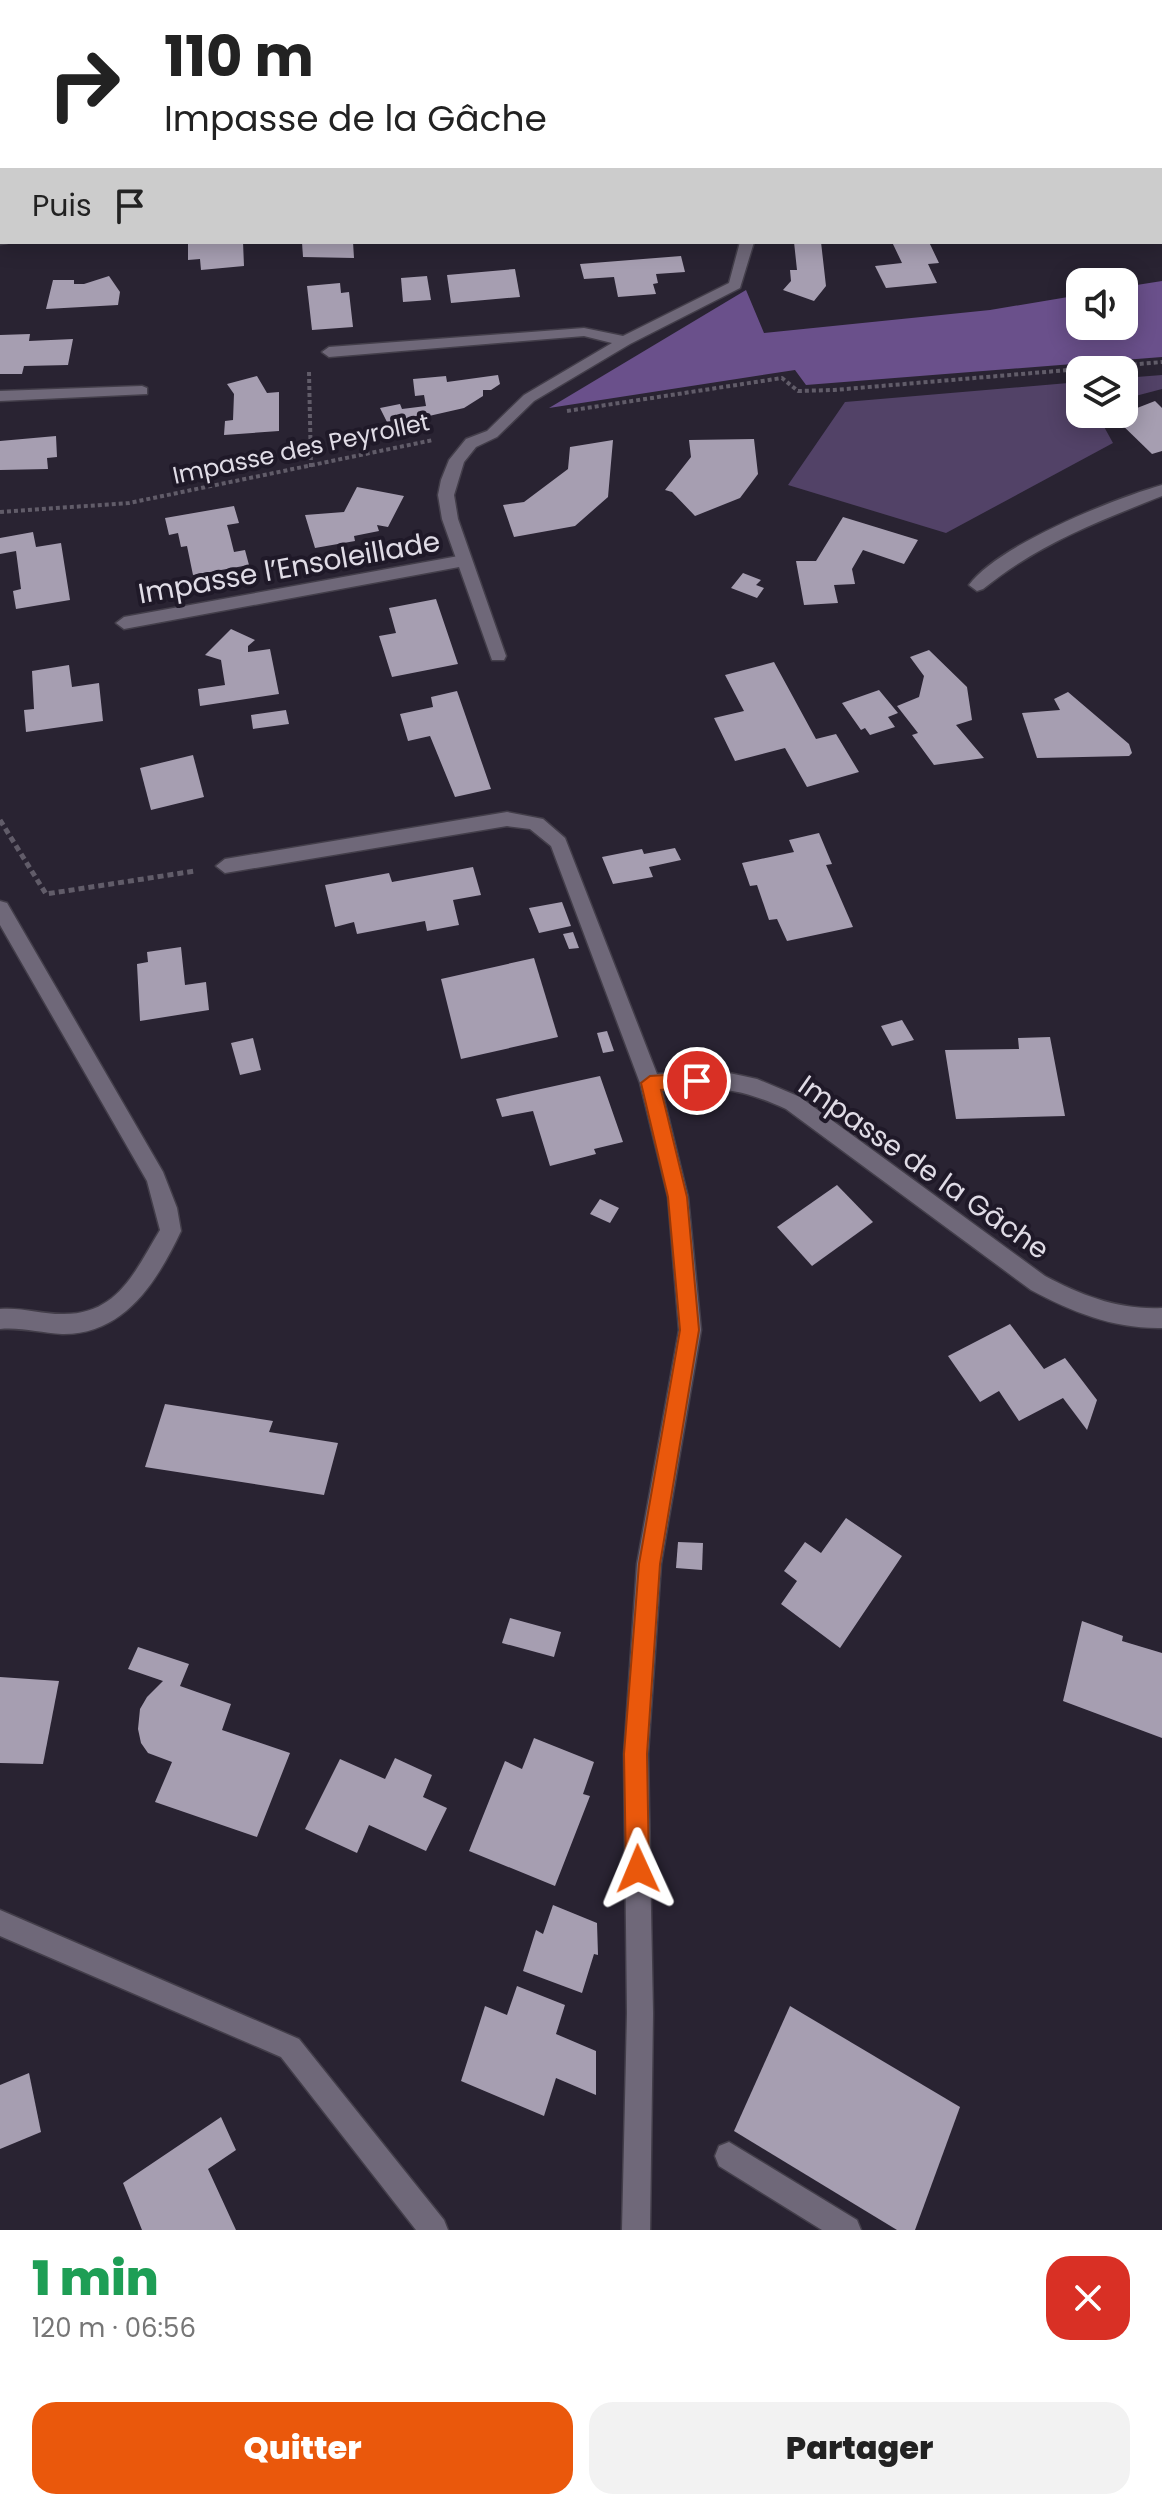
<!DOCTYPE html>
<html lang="fr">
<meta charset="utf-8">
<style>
body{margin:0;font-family:Poppins,sans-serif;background:#f2f2f2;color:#222;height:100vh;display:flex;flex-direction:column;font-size:30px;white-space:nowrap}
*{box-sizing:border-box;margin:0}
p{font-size:26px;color:#767676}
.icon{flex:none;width:44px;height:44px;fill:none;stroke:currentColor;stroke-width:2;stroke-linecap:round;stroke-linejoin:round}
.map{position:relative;height:2230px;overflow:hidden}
.panel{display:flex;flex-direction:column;background:#fff;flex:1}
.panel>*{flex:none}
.banner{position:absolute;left:0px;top:0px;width:1162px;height:244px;box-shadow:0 4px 20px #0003;background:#fff;color:#222;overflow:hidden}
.buttons{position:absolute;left:1066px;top:268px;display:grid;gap:16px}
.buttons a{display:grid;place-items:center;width:72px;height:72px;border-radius:16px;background:#fff;box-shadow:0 4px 20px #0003;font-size:40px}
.pin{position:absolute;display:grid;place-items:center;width:68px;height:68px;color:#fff;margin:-34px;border:4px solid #fff;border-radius:50%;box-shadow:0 2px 8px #0007}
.me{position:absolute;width:88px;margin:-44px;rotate:359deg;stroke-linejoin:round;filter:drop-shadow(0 0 6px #0008)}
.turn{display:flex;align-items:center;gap:28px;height:168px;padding:0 32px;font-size:36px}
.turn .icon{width:104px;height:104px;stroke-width:2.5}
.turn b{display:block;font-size:56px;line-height:68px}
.then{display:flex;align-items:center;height:76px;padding:0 32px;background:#0003;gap:16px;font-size:30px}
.round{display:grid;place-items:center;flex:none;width:84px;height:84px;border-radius:24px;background:#f2f2f2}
.headline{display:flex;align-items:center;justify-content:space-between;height:136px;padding:0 32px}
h1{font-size:48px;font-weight:800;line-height:60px;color:#1e9e55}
.cta{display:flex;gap:16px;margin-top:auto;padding:16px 32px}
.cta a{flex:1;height:92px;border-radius:24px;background:#ea580c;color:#fff;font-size:32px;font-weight:800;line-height:92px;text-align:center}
.cta a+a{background:#f2f2f2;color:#222}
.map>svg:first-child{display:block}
.green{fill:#524267}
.forest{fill:#6a508b}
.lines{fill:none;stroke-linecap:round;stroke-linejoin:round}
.stream{fill:#1c0034;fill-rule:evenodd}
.building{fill:#a69eb1}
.service-casing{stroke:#433e4a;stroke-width:3}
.minor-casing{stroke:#433e4a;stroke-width:3}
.path-far1{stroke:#615c69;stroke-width:4;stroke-dasharray:4 3;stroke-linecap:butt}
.path{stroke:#615c69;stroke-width:5;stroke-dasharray:6 4;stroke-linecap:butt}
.service{fill:#6f6879;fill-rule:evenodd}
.minor{fill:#6f6879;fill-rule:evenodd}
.route{fill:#ea580c;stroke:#983908;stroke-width:2}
.labels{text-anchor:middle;stroke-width:8;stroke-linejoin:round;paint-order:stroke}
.far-street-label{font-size:24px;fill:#e0dce6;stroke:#1f1928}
.street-label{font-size:28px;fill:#e0dce6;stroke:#1f1928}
</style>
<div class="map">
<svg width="1162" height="2230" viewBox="0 0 1162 2230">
<rect width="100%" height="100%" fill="#292332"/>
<g class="green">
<path d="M1162 375V389L1124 399V378Z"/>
<path d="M1080 382V414H1097L1113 443 946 533 788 485 845 402Z"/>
</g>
<path class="forest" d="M1162 281V357L806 385 795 370 549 408 746 290 764 333 990 310 1080 295V326H1124V287Z"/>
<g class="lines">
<path class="stream" d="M2 162V168L0 169V163Z"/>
</g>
<g class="building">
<path d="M188 242H243L244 266 201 270 200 259 188 260Z"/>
<path d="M302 242H353L354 258 303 257Z"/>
<path d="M794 242H821L826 286 814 301 783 290 791 281 790 270H797Z"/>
<path d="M892 242H929L939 263 928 264 937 283 886 288 875 266 902 263Z"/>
<path d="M681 256 685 272 656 274 658 283 653 284 656 294 618 297 614 277 584 279 580 264Z"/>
<path d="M515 269 520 297 451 303 447 275Z"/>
<path d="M109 276 120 292 118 305 46 309 53 280H74V284H84Z"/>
<path d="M427 276 431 300 403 302 401 278Z"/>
<path d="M340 283 341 293 349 292 353 327 312 330 307 286Z"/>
<path d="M30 334 29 341 73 339 68 365 24 366 22 374H0V335Z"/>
<path d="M498 375 500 384 491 390H483V396L464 408 407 421 405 418 387 422 380 408 400 404 402 409 426 406 424 395 415 396 413 379 446 376 447 382Z"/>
<path d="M257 376 267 393 279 392V431L224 435 225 421 233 420 234 394 227 384Z"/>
<path d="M1155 401 1162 408V451L1152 454 1114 417Z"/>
<path d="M56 436 57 457 47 458 48 469 0 470V441Z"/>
<path d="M754 439 758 474 740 498 695 516 672 492 665 490 691 457 689 440Z"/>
<path d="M613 440 608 497 575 526 514 537 503 505 524 502 568 469 570 447Z"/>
<path d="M357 487 404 496 388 527 377 525 379 531 354 536 355 541 315 548 305 515 344 512Z"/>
<path d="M234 506 239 523 227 525 229 532 234 552 245 550 249 565 193 575 187 546 181 547 178 533 169 535 165 518Z"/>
<path d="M843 517 918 540 904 564 863 550 852 569 855 584 834 585 838 603 804 605 796 561H816Z"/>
<path d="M33 532 36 547 61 543 70 600 16 609 13 591 21 589 16 551 0 554V538Z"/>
<path d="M743 573 761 580 756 585 764 588 757 598 731 588Z"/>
<path d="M436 599 458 664 392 677 379 636 396 633 389 608Z"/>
<path d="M231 629 255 640 248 646V652L270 649 279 694 200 706 198 689 225 685 221 660 205 655Z"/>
<path d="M929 650 967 687 972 720 956 725 984 758 934 765 912 735 918 733 897 706 919 697 924 676 910 657Z"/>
<path d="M774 662 816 739 836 734 859 772 807 787 785 748 735 761 714 718 744 711 725 675Z"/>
<path d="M69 665 72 687 99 683 103 721 26 732 24 710 34 709 32 671Z"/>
<path d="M879 690 898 713 888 717 895 727 870 735 865 728 861 730 842 703Z"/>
<path d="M457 691 491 789 455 797 430 736 408 741 400 714 433 707 431 697Z"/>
<path d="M1068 692 1129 744 1132 753 1129 756 1037 758 1022 713 1060 710 1054 699Z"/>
<path d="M286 710 289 724 253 729 251 715Z"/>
<path d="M193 755 204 797 151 810 140 768Z"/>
<path d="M819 833 832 864 826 865 853 927 787 941 777 919 769 920 757 885 750 886 742 863 794 852 789 840Z"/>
<path d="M675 848 681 860 649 867 653 877 613 884 602 857 642 849 644 854Z"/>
<path d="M473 867 481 895 453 900 459 925 427 931 425 921 357 934 354 922 335 927 325 885 389 873 392 882Z"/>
<path d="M562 902 571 926 539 933 529 908Z"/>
<path d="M573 932 579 948 569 949 563 934Z"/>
<path d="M181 947 185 985 206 982 209 1010 140 1021 137 964 148 962 147 952Z"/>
<path d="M534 958 558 1037 461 1059 441 979Z"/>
<path d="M902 1020 914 1040 892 1046 881 1026Z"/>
<path d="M607 1031 614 1051 603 1053 597 1033Z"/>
<path d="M1050 1037 1065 1116 956 1119 945 1050 1019 1049 1018 1038Z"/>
<path d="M253 1038 261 1070 240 1075 231 1043Z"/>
<path d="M600 1076 623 1142 594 1149 596 1154 550 1166 533 1111 502 1117 496 1099Z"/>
<path d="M837 1185 873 1222 812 1266 777 1227Z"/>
<path d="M600 1199 619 1208 610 1223 590 1214Z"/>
<path d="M1010 1324 1044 1369 1065 1358 1097 1400 1087 1430 1063 1398 1019 1421 999 1391 980 1402 948 1356Z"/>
<path d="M165 1404 273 1421 269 1432 338 1443 324 1495 145 1467Z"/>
<path d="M846 1518 902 1556 840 1648 781 1604 797 1581 784 1571 805 1542 821 1553Z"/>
<path d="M678 1542 703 1543 702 1570 676 1568Z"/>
<path d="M510 1618 561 1632 554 1657 502 1643Z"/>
<path d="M1082 1621 1123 1636 1122 1641 1162 1653V1738L1063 1701Z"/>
<path d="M138 1647 189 1664 180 1686 231 1704 222 1730 290 1753 257 1837 155 1802 172 1762 148 1753 141 1743 138 1729 140 1709 147 1697 163 1681 128 1669Z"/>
<path d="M0 1677 59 1681 43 1764 0 1763Z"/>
<path d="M534 1738 594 1762 583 1794 590 1796 555 1886 469 1851 505 1761 522 1769Z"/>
<path d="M395 1758 432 1775 423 1797 447 1808 426 1851 369 1825 357 1853 305 1829 340 1759 385 1779Z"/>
<path d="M553 1905 597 1923 598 1955 594 1954 582 1993 523 1971 536 1930 543 1934Z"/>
<path d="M517 1986 565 2005 556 2034 596 2051V2095L556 2078 544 2116 461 2081 485 2006 507 2015Z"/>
<path d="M790 2006 960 2107 915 2230H897L734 2131Z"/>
<path d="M29 2073 41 2132 0 2149V2085Z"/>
<path d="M221 2117 236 2150 208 2169 236 2230H142L123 2183Z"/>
</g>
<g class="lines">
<g class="service-casing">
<g id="service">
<path d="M308 0H367L307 2Z"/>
<path d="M142 386 147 388V394L0 401V391Z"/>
<path d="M464 555 472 561 470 565 124 629 116 623 124 617Z"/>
<path d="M0 901 7 903 163 1172 177 1208 181 1231C157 1282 124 1335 62 1334 41 1333 21 1327 0 1329V1309C21 1307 41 1314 62 1314 118 1315 135 1271 160 1230L147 1181 0 925Z"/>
<path d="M729 2142 857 2220 861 2230H822L719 2166 715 2156 719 2146Z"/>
</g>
</g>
<g class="minor-casing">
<g id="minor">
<rect x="183" y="0" width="12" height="2"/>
<path d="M848 0H860L861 2H849Z"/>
<path d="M0 236 2 242 7 243 0 244Z"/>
<path d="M740 242H754L740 288 630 344 534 401 497 437 476 447 464 462 454 495 458 519 506 656 504 660H492L442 519 438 495 441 480 449 460 466 439 487 431 524 395 612 343 584 336 329 357 322 352 329 347 584 328 623 336 729 283Z"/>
<path d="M1162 485V496C1095 523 1040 543 983 589L977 591 969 585C998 545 1113 499 1162 485Z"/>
<path d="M507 812 543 819 565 838 657 1074 720 1071 757 1079 800 1097 1045 1276C1083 1296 1119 1310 1162 1308V1328C1114 1329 1072 1312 1031 1290L786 1109C735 1086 716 1087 662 1091L688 1197 701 1330 661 1564 648 1754 653 2013 650 2230H622L627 2013 624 1754 637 1564 679 1330 668 1197 640 1083 551 846 530 829 507 826 225 873 216 866 225 859Z"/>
<path d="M0 1910 299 2039 444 2220 448 2230H416L281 2057 0 1936Z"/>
</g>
</g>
<g class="path-far1">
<path d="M309 372 311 467"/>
<path d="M567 411 782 378 798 391 834 390 1162 362"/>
<path d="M0 512 129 503 433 440"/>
</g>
<path class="path" d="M0 820 46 894 195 871"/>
<use href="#service" class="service"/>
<use href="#minor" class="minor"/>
</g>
<path class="route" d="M697 1073 706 1081 703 1086 661 1090 687 1197 699 1330 660 1564 647 1754 649 1869 646 1877 638 1880 630 1877 626 1869 624 1754 639 1564 680 1330 668 1197 641 1083 650 1076Z"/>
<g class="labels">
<g class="far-street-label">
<text transform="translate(301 449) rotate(-12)" y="8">Impasse des Peyrollet</text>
</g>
<g class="street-label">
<text transform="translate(289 567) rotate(-10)" y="10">Impasse l’Ensoleillade</text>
<text transform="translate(924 1167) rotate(35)" y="10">Impasse de la Gâche</text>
</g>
</g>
</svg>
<div class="buttons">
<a><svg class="icon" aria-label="sound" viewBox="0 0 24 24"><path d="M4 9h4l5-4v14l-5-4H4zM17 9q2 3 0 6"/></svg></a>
<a><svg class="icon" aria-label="layers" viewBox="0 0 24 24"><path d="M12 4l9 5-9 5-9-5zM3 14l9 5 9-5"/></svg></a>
</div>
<div class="pin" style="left:697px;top:1081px;background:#d93025"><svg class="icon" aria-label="arrive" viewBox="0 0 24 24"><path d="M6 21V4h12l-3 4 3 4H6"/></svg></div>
<svg class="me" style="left:638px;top:1869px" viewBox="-20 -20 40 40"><path d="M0-17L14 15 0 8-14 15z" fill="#ea580c" stroke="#fff" stroke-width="4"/></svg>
<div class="banner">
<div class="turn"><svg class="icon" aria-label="right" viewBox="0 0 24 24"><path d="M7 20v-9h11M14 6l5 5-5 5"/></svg><div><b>110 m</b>Impasse de la Gâche</div></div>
<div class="then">Puis<svg class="icon" aria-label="arrive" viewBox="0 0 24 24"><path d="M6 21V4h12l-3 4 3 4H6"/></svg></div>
</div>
</div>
<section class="panel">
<div class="headline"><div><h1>1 min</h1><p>120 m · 06:56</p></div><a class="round" style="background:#d93025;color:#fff"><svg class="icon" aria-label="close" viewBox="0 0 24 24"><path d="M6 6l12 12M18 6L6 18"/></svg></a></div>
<div class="cta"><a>Quitter</a><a>Partager</a></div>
</section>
